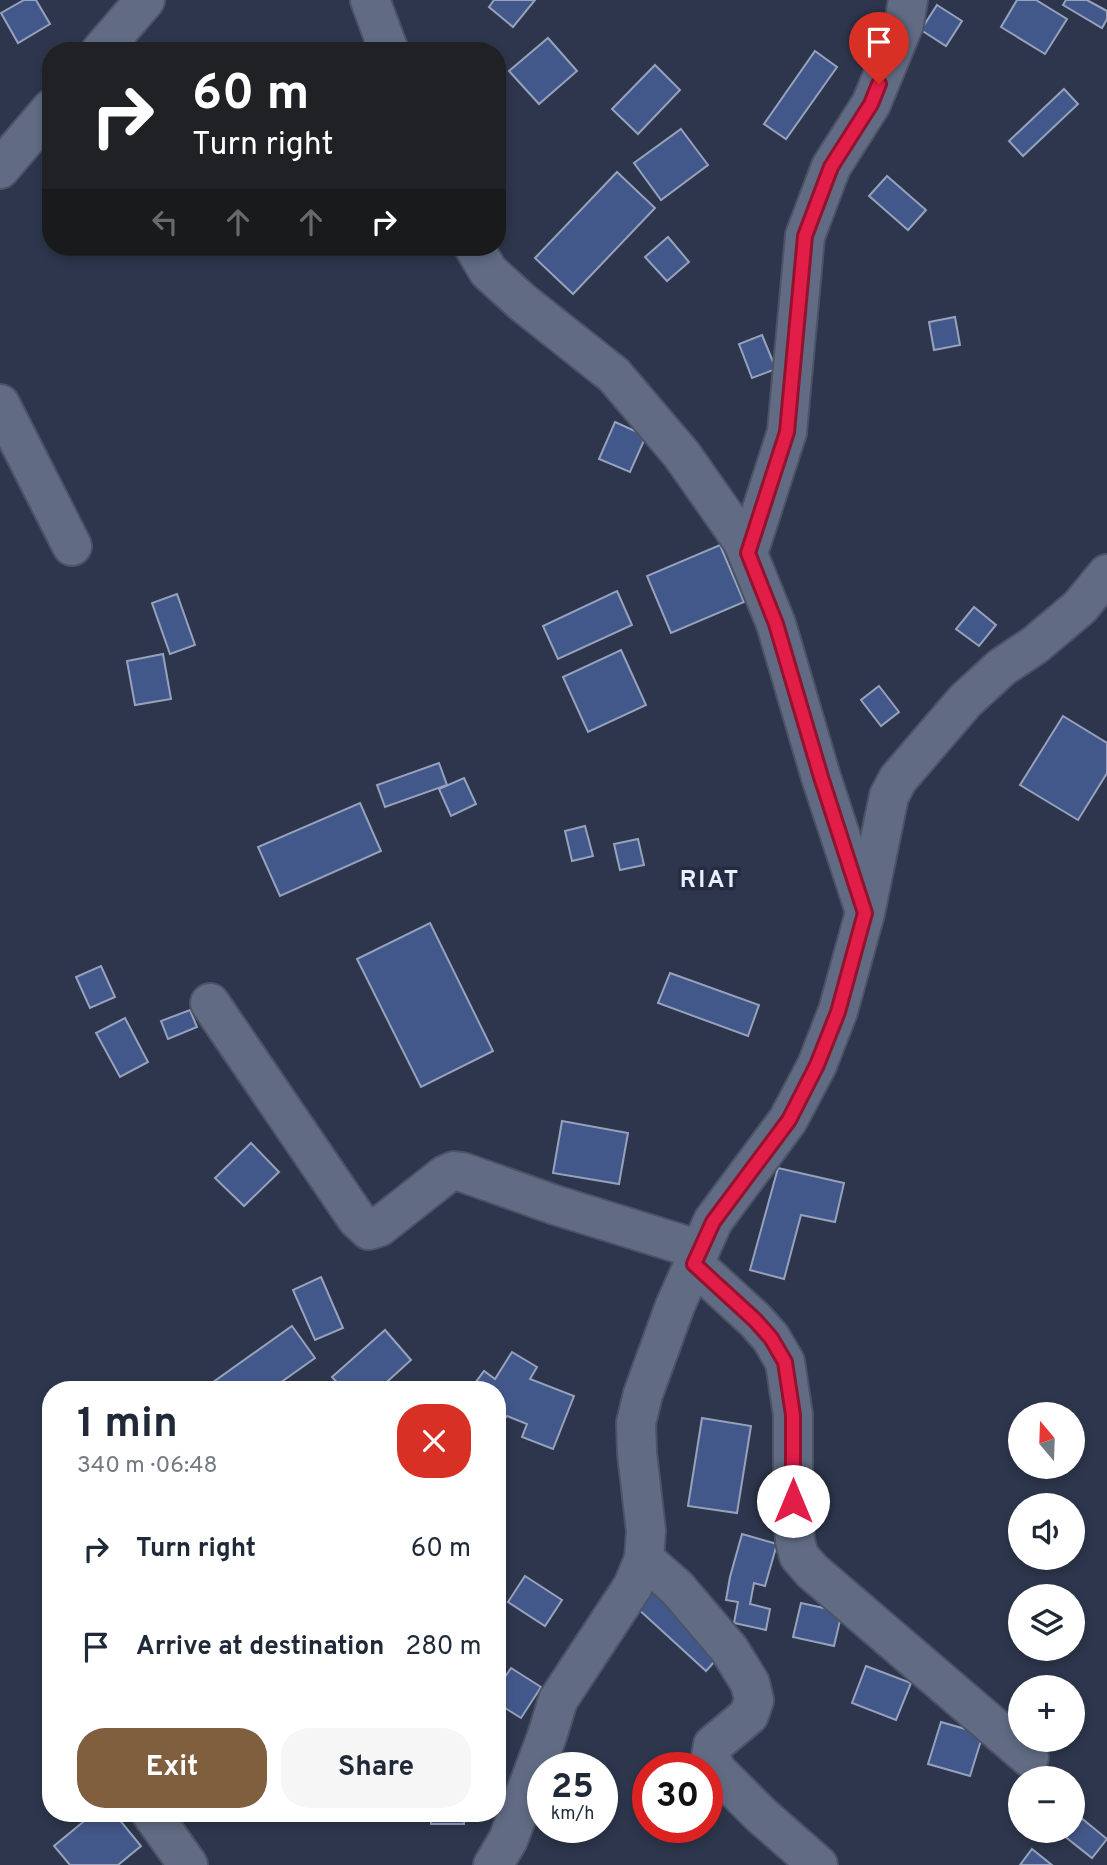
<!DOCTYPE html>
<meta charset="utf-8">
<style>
body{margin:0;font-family:Overpass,sans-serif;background:#f6f6f7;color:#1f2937;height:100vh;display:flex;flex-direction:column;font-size:26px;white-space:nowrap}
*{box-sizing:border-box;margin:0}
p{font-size:23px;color:#747a83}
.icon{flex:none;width:38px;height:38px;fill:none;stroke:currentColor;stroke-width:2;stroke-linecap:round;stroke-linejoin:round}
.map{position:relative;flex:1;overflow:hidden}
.details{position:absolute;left:42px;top:1381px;width:464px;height:441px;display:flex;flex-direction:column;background:#fff;border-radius:28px;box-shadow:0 4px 10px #0003}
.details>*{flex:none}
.banner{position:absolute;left:42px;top:42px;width:464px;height:214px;border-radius:28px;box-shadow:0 4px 10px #0003;background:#202124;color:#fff;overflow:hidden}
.needle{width:46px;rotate:341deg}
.fabs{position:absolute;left:1008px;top:1402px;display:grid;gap:14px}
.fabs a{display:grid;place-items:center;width:77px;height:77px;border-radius:50%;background:#fff;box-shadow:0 4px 10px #0003;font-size:35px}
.speed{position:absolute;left:527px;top:1752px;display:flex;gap:14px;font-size:35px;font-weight:700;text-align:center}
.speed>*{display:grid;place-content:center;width:91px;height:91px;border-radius:50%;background:#fff;box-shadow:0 4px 10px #0003;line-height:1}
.speed small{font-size:18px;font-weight:400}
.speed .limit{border:10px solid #d22;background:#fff;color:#111}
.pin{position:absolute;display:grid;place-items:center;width:60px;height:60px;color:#fff;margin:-72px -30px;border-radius:50% 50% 50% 0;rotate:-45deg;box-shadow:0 0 7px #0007}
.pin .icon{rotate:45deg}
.me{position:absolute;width:77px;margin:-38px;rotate:0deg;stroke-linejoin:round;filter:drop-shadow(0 0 5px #0008)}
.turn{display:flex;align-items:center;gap:24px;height:147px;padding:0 35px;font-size:32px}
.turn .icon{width:91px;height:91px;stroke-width:2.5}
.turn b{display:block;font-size:49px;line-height:60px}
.lanes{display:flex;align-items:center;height:66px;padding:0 35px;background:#0003;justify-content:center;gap:35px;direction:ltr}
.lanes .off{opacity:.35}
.round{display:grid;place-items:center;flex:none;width:74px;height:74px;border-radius:28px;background:#f6f6f7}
.overview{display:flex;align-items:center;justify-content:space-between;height:119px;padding:0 35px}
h1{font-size:42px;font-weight:700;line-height:52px}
.button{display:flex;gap:14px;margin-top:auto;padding:14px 35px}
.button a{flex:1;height:80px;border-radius:28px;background:#805f3f;color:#fff;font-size:28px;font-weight:700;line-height:80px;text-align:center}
.button a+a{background:#f6f6f7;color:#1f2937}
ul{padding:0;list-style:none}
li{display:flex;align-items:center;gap:21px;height:98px;padding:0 35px}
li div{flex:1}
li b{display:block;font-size:26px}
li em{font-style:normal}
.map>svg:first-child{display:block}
.building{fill:#43588a;stroke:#96a2bc;stroke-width:2}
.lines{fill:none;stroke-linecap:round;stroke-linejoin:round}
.minor-casing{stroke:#4c5366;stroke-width:42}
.minor{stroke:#616c84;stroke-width:38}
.route-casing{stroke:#92132f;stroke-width:18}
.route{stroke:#e11d48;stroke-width:12}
.labels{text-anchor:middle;stroke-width:7;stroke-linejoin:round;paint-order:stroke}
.district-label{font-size:24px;font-weight:bold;letter-spacing:2px;fill:#e8eefc;stroke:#232c41}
</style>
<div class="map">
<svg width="1107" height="1865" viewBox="0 0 1107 1865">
<rect width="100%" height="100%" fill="#2d364c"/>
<g class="building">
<path d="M24 0H36L50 24 18 43 1 13Z"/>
<path d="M494 0H535L513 27 489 7Z"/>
<path d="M1017 0H1036L1067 19 1045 54 1001 27Z"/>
<path d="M1066 0H1087L1107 11V19L1102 28 1063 5Z"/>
<path d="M937 5 962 21 946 46 921 30Z"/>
<path d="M548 38 577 71 539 104 509 71Z"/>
<path d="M815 51 837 67 786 139 764 124Z"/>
<path d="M655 65 680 90 638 134 612 109Z"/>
<path d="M1064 89 1078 104 1023 156 1009 141Z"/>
<path d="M681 129 708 165 661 200 634 163Z"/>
<path d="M617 172 655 208 573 294 535 258Z"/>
<path d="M887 176 926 210 908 230 869 196Z"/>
<path d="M668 237 689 262 667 281 645 257Z"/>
<path d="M955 317 960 345 934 350 929 322Z"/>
<path d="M762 335 776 369 752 378 739 344Z"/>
<path d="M615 422 646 436 630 472 599 459Z"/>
<path d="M720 545 744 602 671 633 647 576Z"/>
<path d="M617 591 632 625 558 659 543 626Z"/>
<path d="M177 594 195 645 170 654 152 603Z"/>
<path d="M974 607 996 625 979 646 956 629Z"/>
<path d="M621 650 646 705 588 732 563 677Z"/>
<path d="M163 654 171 699 135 705 127 661Z"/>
<path d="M879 686 899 712 881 726 861 700Z"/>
<path d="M1063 716 1107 743V773L1078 820 1020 785Z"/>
<path d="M439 763 447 785 385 807 377 785Z"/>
<path d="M464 778 476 804 451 816 439 789Z"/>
<path d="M360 803 381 851 280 896 258 847Z"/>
<path d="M585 826 593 856 572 861 565 831Z"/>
<path d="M638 839 644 865 620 870 614 844Z"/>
<path d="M430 923 493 1051 421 1087 357 959Z"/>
<path d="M101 966 115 997 90 1008 76 977Z"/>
<path d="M670 973 759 1005 748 1036 658 1003Z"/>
<path d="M190 1010 197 1027 168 1039 161 1021Z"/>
<path d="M125 1018 148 1062 120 1077 96 1033Z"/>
<path d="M562 1121 628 1133 619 1184 553 1173Z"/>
<path d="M251 1143 279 1172 244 1206 215 1178Z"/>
<path d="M778 1168 844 1183 835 1222 801 1215 784 1279 750 1270Z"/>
<path d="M321 1277 343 1328 315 1340 293 1290Z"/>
<path d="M292 1326 315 1358 270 1390H202Z"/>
<path d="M385 1330 411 1360 378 1390H344L332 1377Z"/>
<path d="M512 1352 537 1367 530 1379 574 1396 553 1449 522 1437 527 1424 507 1416 504 1419 497 1415V1390H470L484 1371 495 1379Z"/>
<path d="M702 1418 751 1426 737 1513 688 1506Z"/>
<path d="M742 1534 777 1544 765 1586 754 1583 750 1604 770 1609 766 1630 734 1623 738 1602 726 1600 730 1577Z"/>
<path d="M525 1576 562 1600 545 1626 508 1602Z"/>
<path d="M654 1589 724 1651 706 1671 637 1608Z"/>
<path d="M801 1603 842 1612 834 1646 793 1637Z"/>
<path d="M866 1666 911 1683 896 1720 852 1703Z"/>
<path d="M511 1668 541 1687 521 1718 497 1703V1689Z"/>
<path d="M941 1722 983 1734 970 1776 928 1764Z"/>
<path d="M1074 1812 1107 1839 1092 1858 1058 1831 1073 1830Z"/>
<path d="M94 1813H114L141 1846 118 1865H70L54 1846Z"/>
<rect x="431" y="1813" width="33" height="11"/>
<path d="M1032 1849 1052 1865H1020Z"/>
</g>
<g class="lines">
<g class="minor-casing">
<g id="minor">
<path d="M370 0 389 51"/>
<path d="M101 51 145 0"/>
<path d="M0 169 51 109"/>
<path d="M474 247 488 271 522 302 614 375 682 455 743 542 776 624 821 777 864 908"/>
<path d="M0 404 72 546"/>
<path d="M748 553 787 432 805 236 831 167 871 104 904 24 908 0"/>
<path d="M210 1003 357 1219 369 1230 379 1227 445 1175 454 1171 462 1172 555 1205 700 1250"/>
<path d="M694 1264 755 1320 771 1338 785 1362 793 1415V1501L795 1541 799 1556 812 1571 1029 1757"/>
<path d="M644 1559 677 1588 729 1649 750 1683 754 1700 749 1715 713 1745 711 1757 716 1770 761 1815 818 1865"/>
<path d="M151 1813 188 1865"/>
<path d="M493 1865 508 1840 547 1736 558 1700 633 1586 644 1559 646 1531 637 1453 636 1423 643 1394 675 1306 713 1221 788 1120 817 1065 838 1011 865 913 889 796 898 779 965 701 1002 667 1035 645 1080 607 1107 574"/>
</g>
</g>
<use href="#minor" class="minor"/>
</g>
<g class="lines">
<g class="route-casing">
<path id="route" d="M793 1501V1415L785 1362 771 1338 755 1320 694 1264 713 1222 789 1120 817 1065 838 1012 865 913 821 777 776 624 748 553 787 432 805 236 831 167 871 104 879 84"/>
</g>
<use href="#route" class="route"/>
</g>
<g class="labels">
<g class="district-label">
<text x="710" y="887">RIAT</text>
</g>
</g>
</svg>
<div class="fabs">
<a><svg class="needle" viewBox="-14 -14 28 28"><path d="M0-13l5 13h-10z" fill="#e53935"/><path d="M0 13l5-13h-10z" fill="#747a83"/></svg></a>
<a><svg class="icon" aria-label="sound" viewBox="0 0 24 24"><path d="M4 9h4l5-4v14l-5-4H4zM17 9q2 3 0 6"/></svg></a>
<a><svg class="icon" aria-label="layers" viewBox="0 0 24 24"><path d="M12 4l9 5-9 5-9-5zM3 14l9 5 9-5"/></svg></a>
<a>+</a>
<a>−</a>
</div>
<div class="speed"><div>25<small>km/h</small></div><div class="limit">30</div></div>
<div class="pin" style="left:879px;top:84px;background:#d93025"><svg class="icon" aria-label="arrive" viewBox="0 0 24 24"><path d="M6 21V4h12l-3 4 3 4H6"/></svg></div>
<svg class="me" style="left:793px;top:1501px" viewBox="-20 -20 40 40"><circle r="19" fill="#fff"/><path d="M0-13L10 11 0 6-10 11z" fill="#e11d48"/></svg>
<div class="banner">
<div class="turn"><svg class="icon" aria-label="right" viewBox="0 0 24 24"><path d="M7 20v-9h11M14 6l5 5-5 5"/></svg><div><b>60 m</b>Turn right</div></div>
<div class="lanes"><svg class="icon off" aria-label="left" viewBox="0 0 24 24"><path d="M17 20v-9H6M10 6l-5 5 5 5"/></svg><svg class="icon off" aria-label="ahead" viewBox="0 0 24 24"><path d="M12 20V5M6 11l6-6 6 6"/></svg><svg class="icon off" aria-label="ahead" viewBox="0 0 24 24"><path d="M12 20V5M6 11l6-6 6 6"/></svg><svg class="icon" aria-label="right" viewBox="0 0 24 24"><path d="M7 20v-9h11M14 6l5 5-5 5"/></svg></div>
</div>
<section class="details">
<div class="overview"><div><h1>1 min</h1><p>340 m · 06:48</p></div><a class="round" style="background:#d93025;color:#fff"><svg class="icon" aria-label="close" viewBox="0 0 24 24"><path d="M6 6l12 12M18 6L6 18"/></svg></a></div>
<ul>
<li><svg class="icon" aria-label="right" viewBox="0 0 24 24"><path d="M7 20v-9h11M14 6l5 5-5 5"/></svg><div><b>Turn right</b></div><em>60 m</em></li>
<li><svg class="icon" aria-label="arrive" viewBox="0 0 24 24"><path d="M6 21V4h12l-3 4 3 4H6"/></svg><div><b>Arrive at destination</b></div><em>280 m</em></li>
</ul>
<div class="button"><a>Exit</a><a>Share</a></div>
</section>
</div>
